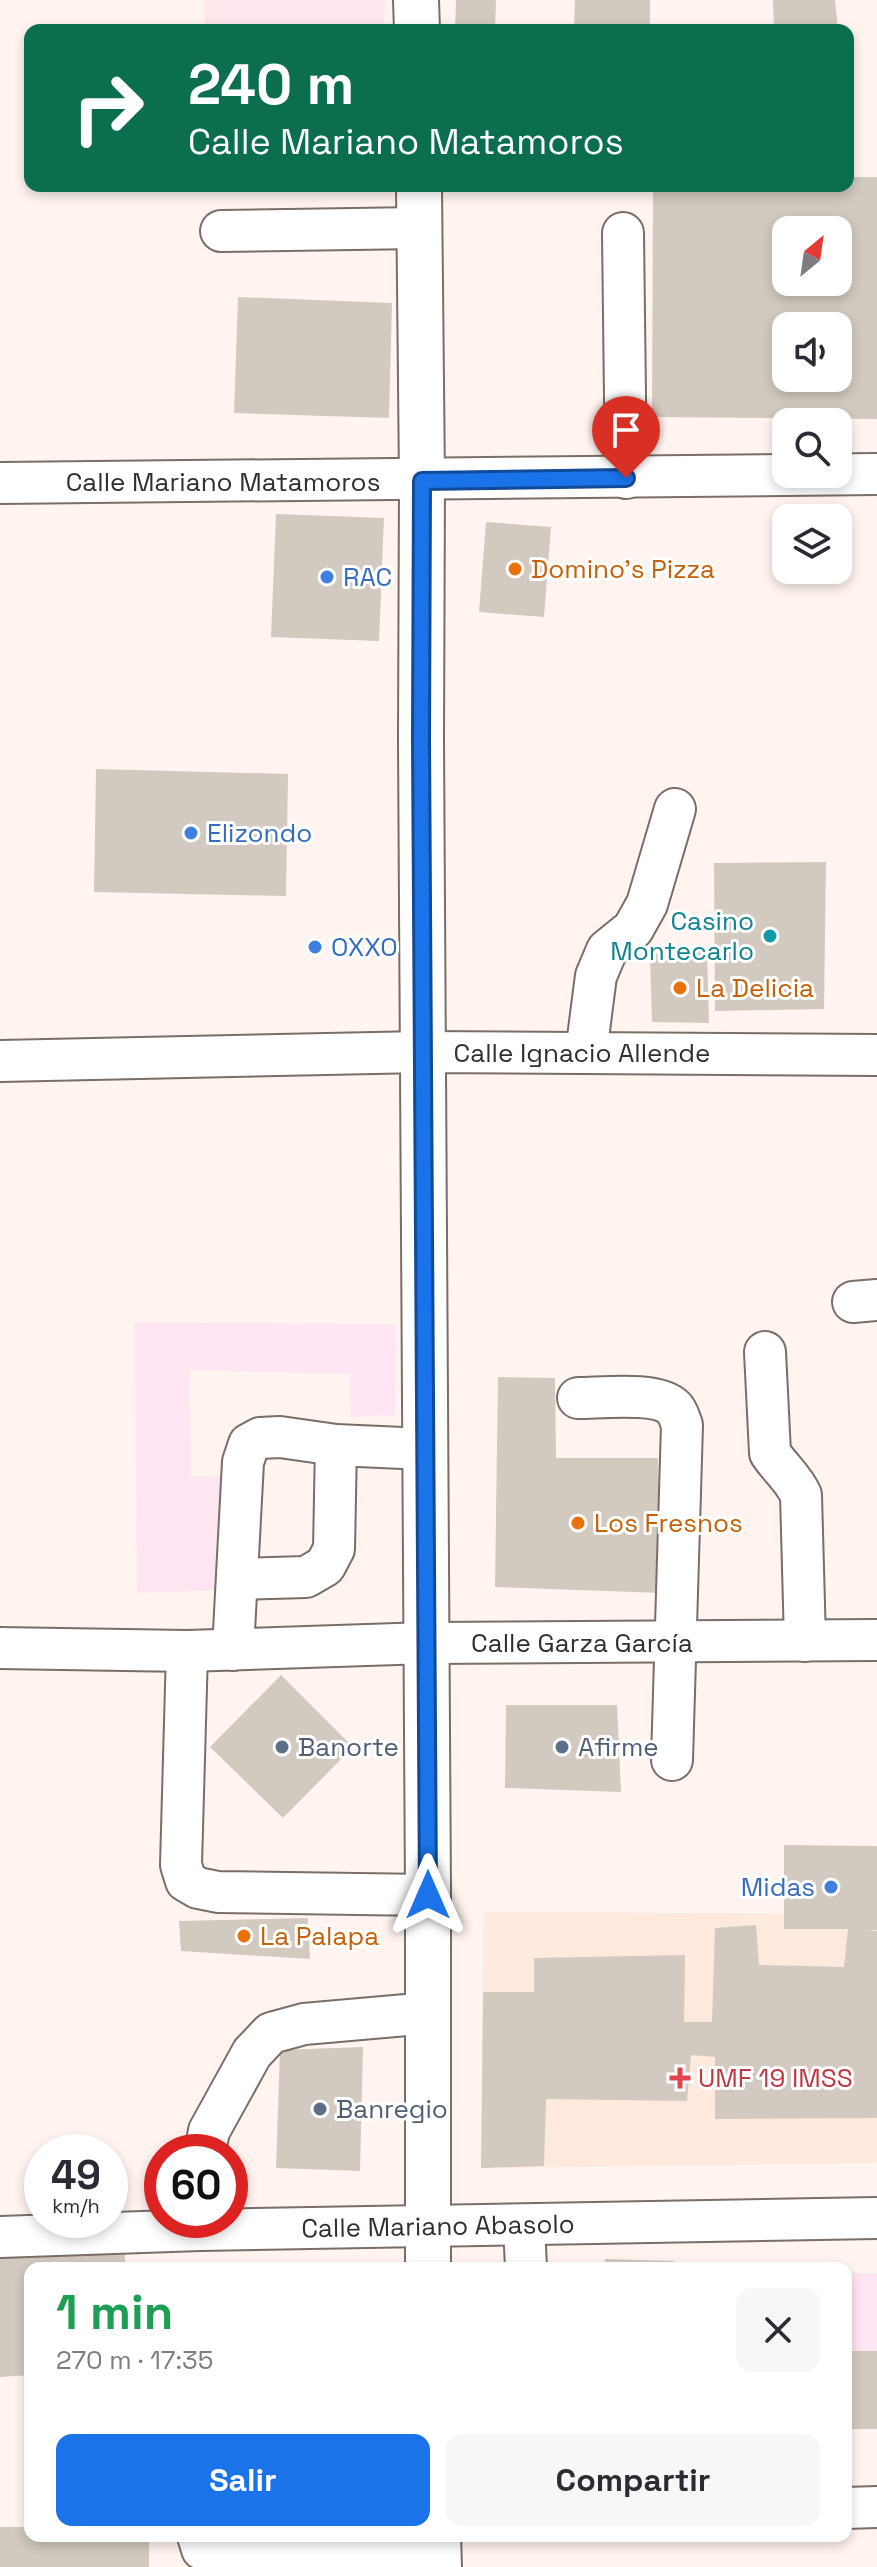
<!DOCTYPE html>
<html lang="es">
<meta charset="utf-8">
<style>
body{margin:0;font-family:"Space Grotesk",sans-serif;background:#f7f7f7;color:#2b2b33;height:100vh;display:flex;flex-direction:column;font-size:30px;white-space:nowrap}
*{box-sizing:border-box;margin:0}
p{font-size:26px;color:#7c7c81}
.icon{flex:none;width:44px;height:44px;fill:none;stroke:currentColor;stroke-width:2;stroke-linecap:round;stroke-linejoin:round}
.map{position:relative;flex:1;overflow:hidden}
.details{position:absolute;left:24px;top:2262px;width:828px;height:280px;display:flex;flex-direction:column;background:#fff;border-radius:16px;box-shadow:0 4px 12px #0003}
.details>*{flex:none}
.guide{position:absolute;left:24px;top:24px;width:830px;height:168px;border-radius:16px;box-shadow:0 4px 12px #0003;background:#0b6e4f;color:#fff;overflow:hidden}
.needle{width:52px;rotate:29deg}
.tools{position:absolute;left:772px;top:216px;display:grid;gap:16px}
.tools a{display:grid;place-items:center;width:80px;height:80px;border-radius:16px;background:#fff;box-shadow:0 4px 12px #0003;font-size:40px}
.speed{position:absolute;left:24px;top:2134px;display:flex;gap:16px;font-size:40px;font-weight:700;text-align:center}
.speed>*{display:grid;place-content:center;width:104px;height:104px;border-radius:50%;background:#fff;box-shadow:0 4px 12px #0003;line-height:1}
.speed small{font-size:20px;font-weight:400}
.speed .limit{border:12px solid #d22;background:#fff;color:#111}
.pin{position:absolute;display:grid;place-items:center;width:68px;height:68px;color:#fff;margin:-82px -34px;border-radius:50% 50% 50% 0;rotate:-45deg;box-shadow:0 0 8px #0007}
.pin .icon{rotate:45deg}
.me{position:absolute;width:88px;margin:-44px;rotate:0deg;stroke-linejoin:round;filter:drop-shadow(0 0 6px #0008)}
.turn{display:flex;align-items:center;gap:28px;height:168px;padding:0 32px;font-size:36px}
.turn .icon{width:104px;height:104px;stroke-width:2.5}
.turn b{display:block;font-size:56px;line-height:68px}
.round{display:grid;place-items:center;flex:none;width:84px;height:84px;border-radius:16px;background:#f7f7f7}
.summary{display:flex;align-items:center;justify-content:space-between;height:136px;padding:0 32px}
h1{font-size:48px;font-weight:700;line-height:60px;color:#1e9e55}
.cta{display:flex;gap:16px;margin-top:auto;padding:16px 32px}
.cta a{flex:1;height:92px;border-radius:16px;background:#1a73e8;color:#fff;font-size:32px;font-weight:700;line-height:92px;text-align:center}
.cta a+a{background:#f7f7f7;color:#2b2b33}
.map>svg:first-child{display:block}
.commercial{fill:#fde5f1}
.built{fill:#fee9df}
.education{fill:#ffe5ec}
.building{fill:#d2cac0;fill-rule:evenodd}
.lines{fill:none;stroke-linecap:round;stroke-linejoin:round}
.minor-casing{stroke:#796e68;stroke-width:44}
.major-casing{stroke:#796e68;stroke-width:48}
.minor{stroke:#fff;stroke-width:40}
.major{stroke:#fff;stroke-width:44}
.route-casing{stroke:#114b97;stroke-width:20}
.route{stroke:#1a73e8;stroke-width:14}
.food-dot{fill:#e8710a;stroke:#fff;stroke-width:3}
.shop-dot{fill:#3f7fe0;stroke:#fff;stroke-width:3}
.culture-dot{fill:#0f9aa8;stroke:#fff;stroke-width:3}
.service-dot{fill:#5c6f8a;stroke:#fff;stroke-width:3}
.health-dot{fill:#e0444e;stroke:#fff;stroke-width:3}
.labels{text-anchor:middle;stroke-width:6;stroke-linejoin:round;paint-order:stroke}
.street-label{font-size:26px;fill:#332e2c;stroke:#fff}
.food-label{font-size:26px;fill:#c56008;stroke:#fff;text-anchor:start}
.shop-label{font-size:26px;fill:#366cbe;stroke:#fff;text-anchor:start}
.culture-label{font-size:26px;fill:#0d838f;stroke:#fff;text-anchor:end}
.service-label{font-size:26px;fill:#4e5e75;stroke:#fff;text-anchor:start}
.health-label{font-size:26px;fill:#be3a42;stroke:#fff;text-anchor:start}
</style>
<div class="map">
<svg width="877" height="2567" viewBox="0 0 877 2567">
<rect width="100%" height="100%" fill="#fff4ef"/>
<g class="commercial">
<path d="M135 1322 396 1324 395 1415 351 1417 350 1374 190 1370 191 1477 226 1476 223 1590 137 1593Z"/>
<rect x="846" y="2273" width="31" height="78"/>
</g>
<path class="built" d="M484 1912 877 1914V2163L481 2168Z"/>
<path class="education" d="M205 0H385L384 30H205Z"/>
<g class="building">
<path d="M456 0H496L495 30H455Z"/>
<path d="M575 0H650V30H574Z"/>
<path d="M773 0H835L838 30H774Z"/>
<path d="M848 177H877V419L652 417 653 186H848ZM786 230H838V282H786ZM786 326H838V378H786Z"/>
<path d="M238 297 392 303 389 418 234 413Z"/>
<path d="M276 514 384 518 379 641 271 637Z"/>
<path d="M486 522 551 527 544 617 479 612Z"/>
<path d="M96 769 288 774 286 896 94 892Z"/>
<path d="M826 862 824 1009 715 1011 714 863Z"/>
<path d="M707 952 709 1023 652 1022 650 954Z"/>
<path d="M498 1377 555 1378 556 1458H658L662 1593 495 1587Z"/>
<path d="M281 1675 353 1747 283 1818 210 1747Z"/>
<path d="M506 1705H617L621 1792 505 1788Z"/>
<path d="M784 1845 877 1846V1930H864L877 1931V2118L715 2119V2057L691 2055 687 2101 546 2099 544 2166 481 2168 483 1992H534V1958L685 1955 684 2022H712L715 1928 756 1925 759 1965 844 1967 848 1929H784Z"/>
<path d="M308 1918 310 1959 181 1951 179 1921Z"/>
<path d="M363 2047 360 2171 276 2168 280 2050Z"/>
<path d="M125 2253V2268H30V2375L0 2377V2256Z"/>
<path d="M605 2259 674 2261V2268H605Z"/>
<rect x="846" y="2351" width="31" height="78"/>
<path d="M0 2527H30V2536H149V2567H0Z"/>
</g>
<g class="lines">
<g class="minor-casing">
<g id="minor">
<path d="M221 231 419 228"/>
<path d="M623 233 626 478"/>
<path d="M0 483 877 474"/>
<path d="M586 1053 596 976 607 950 633 929 647 904 675 809"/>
<path d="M0 1061 422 1052 877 1055"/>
<path d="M853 1302 877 1300"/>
<path d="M765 1352 770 1453C781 1469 793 1478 801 1495L805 1641"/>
<path d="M578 1398C601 1398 658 1391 674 1408 678 1412 680 1420 682 1425L672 1760"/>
<path d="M237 1579 306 1577 325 1566 334 1549 336 1445"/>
<path d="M0 1648 187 1651 427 1643 877 1640"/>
<path d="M233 1650 243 1462 249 1444 260 1438 280 1437 336 1445 425 1449"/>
<path d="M187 1651 181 1865 186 1881 198 1888 218 1892 428 1895"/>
<path d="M205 2152 209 2131 252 2053 271 2033 304 2024 429 2013"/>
<path d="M524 2225 526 2268"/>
<path d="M0 2237 200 2230 877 2218"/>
<path d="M846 2508 877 2507"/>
<path d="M198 2536 202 2549 218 2556 238 2559 439 2553"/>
</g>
</g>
<g class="major-casing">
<g id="major">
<path d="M416 0 417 30"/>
<path d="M419 186 422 481 421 740 428 1895V2268"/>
<path d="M438 2536 439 2567"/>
</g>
</g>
<use href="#minor" class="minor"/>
<use href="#major" class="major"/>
</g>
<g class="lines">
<g class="route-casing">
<path id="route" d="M428 1895 421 740 422 481 626 478"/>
</g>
<use href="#route" class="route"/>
</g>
<g class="food-dot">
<circle cx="515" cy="569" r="8"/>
<circle cx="680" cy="988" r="8"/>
<circle cx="578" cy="1523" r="8"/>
<circle cx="244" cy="1936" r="8"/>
</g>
<g class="shop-dot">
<circle cx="327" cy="577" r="8"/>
<circle cx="191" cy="833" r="8"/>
<circle cx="315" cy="947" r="8"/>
<circle cx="831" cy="1887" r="8"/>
</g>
<circle class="culture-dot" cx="770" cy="936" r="8"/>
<g class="service-dot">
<circle cx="282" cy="1747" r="8"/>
<circle cx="562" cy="1747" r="8"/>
<circle cx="320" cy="2109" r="8"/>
</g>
<path class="health-dot" d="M676 2066h8v8h8v8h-8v8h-8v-8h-8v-8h8z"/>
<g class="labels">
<g class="street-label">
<text x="223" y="491">Calle Mariano Matamoros</text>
<text x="582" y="1062">Calle Ignacio Allende</text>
<text x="582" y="1652">Calle Garza García</text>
<text transform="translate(438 2226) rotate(-1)" y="9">Calle Mariano Abasolo</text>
</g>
<g class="food-label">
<text x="531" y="578">Domino's Pizza</text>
<text x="696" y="997">La Delicia</text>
<text x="594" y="1532">Los Fresnos</text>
<text x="260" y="1945">La Palapa</text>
</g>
<g class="shop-label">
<text x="343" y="586">RAC</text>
<text x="207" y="842">Elizondo</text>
<text x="331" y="956">OXXO</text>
<text x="815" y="1896" text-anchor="end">Midas</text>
</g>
<g class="culture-label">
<text x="754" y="930">Casino<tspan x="754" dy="30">Montecarlo</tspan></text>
</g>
<g class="service-label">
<text x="298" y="1756">Banorte</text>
<text x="578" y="1756">Afirme</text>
<text x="336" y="2118">Banregio</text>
</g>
<g class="health-label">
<text x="698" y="2087">UMF 19 IMSS</text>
</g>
</g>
</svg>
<div class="tools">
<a><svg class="needle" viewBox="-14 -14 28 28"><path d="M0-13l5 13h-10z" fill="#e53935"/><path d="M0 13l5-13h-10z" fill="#7c7c81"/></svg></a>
<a><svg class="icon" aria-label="sound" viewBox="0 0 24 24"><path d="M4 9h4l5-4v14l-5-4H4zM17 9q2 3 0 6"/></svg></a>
<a><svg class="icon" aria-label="search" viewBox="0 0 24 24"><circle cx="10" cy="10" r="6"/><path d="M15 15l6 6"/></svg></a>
<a><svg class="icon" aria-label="layers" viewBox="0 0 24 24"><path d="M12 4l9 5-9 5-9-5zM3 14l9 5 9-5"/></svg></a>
</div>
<div class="speed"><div>49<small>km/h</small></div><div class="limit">60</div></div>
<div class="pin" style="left:626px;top:478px;background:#d93025"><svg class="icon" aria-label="arrive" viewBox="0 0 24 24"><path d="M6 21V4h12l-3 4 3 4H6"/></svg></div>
<svg class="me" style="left:428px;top:1895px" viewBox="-20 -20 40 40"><path d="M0-17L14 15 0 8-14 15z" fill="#1a73e8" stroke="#fff" stroke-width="4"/></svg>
<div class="guide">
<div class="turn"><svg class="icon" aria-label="right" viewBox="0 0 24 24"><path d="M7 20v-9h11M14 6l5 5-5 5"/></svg><div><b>240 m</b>Calle Mariano Matamoros</div></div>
</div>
<section class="details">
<div class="summary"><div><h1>1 min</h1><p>270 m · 17:35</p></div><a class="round"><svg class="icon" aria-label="close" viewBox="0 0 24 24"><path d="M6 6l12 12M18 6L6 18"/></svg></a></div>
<div class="cta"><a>Salir</a><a>Compartir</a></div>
</section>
</div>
